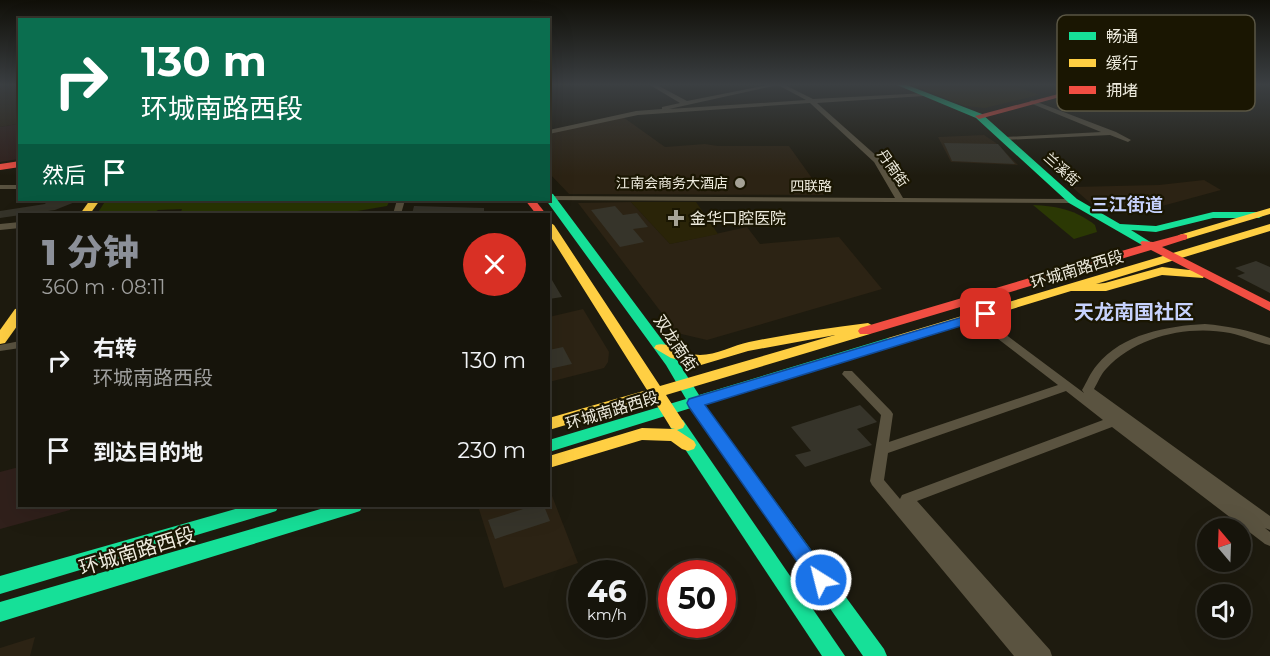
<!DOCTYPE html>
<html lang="zh">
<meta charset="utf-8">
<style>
body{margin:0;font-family:Montserrat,"Noto Sans SC",sans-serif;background:#232119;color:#f1f3f6;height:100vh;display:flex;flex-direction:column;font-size:22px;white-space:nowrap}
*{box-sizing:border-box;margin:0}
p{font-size:20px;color:#9e9e9d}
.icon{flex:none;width:33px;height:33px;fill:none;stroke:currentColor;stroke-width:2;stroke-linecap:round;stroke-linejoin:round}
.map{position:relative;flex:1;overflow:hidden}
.sheet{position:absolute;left:18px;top:213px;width:532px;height:294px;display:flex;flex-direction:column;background:#16140b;border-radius:0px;box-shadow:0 6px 24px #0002,0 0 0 2px #35332c}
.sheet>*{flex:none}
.guide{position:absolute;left:18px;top:18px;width:532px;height:183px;border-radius:0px;box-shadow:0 6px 24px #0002,0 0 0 2px #35332c;background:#0b6e4f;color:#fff;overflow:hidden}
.needle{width:39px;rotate:341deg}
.tools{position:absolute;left:1197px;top:518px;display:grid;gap:12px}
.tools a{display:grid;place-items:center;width:54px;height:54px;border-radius:50%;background:#16140b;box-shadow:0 6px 24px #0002,0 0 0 2px #35332c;font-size:30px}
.speed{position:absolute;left:568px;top:560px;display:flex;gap:12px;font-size:30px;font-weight:700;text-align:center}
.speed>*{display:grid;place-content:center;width:78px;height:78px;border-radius:50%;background:#16140b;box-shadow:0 6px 24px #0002,0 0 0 2px #35332c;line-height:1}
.speed small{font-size:15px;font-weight:400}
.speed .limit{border:9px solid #d22;background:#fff;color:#111}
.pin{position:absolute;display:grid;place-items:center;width:51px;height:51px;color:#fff;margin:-26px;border-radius:12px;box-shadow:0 3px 9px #0006}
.me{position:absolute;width:66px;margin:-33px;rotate:324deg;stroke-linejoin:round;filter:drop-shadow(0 0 4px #0008)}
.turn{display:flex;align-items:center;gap:21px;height:126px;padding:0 24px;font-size:27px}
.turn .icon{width:78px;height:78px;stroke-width:2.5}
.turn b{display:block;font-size:42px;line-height:51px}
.then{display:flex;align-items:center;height:57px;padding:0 24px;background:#0003;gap:12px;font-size:22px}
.round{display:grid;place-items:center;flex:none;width:63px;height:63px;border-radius:32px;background:#232119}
.head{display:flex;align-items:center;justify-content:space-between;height:102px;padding:0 24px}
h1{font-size:36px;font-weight:800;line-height:45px;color:#8c9099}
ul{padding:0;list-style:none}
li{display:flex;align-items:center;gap:18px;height:90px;padding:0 24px}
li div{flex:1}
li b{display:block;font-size:22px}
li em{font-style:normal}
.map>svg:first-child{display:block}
.commercial{fill:#2c2314}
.industrial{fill:#30201b}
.built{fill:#2a2408}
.green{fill:#2b3804}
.building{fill:#36342a}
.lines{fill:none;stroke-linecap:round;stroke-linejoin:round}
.street{fill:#5a5340;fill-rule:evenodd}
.fast{fill:#16e098;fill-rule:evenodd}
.slow{fill:#ffcf43;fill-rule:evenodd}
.jam{fill:#f24e42;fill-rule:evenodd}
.route{fill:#1a73e8;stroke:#114b97;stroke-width:1.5}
.poi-dot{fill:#a5a296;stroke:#1a1602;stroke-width:2}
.labels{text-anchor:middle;stroke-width:4.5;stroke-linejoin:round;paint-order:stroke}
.far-street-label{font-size:14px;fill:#eeebde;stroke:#1a1602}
.far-poi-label{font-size:14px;fill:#eeebde;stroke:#1a1602;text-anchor:end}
.poi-label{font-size:16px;fill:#eeebde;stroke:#1a1602;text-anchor:start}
.street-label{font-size:16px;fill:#eeebde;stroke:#1a1602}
.far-district-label{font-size:18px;font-weight:bold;fill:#c7d2fd;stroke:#1a1602}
.quarter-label{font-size:20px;font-weight:bold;fill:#c7d2fd;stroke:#1a1602}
.near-street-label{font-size:20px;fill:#eeebde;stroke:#1a1602}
.key{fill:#1a1602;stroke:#5a5644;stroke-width:1.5}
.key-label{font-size:16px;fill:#eeebde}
</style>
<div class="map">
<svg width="1270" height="656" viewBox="0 0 1270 656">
<rect width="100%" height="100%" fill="#1e1b0f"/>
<g class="commercial">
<path d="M0 85H19V124L0 127Z"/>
<path d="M623 117 665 147 705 144 718 146H789L824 195 569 194 549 173V133Z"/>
<path d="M984 135 996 143 1018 165 951 162 938 137Z"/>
<path d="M1204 180 1221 190 1129 215 1095 207 1072 187 1159 185Z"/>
<path d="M631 202 670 244 747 227 760 244 839 237 882 289 707 340 677 333 578 203Z"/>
<path d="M583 309 609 352 608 362 604 368 549 382V317Z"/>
<path d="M549 488 578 563 504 588 478 506H549Z"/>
<path d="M35 637 30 656H0V648Z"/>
</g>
<g class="industrial">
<path d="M19 124V159L0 162V127Z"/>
<path d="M19 467 20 506H70V510L0 529V472Z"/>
</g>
<g class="built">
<path d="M912 85H1025L1018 87 1039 95 985 108 965 106Z"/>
<path d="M631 202H696L718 234 670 244Z"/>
</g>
<g class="green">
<path d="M106 200H390L387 206 340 214H180L182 209 158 210 152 214H97Z"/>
<path d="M1033 205C1057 206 1076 210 1095 225L1097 232 1074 239Z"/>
</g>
<g class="building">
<path d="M944 143 998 144 1015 164 952 161Z"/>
<path d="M48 200H80L55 210 0 218V211L45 204Z"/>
<path d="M414 206 484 208V214H412Z"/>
<path d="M615 206 623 215 637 213 648 227 633 229 644 242 620 247 591 210Z"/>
<path d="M1256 261 1270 267V293L1237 276 1245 273 1235 268Z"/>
<path d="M549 275 562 297 549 299Z"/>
<path d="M563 347 572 364 549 369V350Z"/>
<path d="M860 405 877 422 857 429 872 445 805 467 795 455 811 451 791 427Z"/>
<path d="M533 506H544L550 521 495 539 488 520Z"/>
</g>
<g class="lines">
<g class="street">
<path d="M650 85H657L687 101 768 85H778L669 109 806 100 778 85H785L813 99 926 93 927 94 924 96 817 103 880 159 903 198 1073 199 1077 201 1073 203 546 200H549V196L895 198 874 162 810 103 638 115 549 134V130L636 111 662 109V107L680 103Z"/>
<path d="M1058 85H1066L1081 90 1078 92Z"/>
<path d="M1032 100 1116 132 1131 140 1128 142 1110 135 1003 140V138L1005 137 1101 132 1030 103 1029 102Z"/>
<rect x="0" y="185" width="20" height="4"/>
<path d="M397 200H405L401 214H393Z"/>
<path d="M20 222V228L0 230V224Z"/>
<path d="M1205 324C1228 326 1248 330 1270 338V345C1256 342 1244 336 1230 333 1188 325 1136 336 1106 369 1101 374 1098 382 1094 389L1270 516V530L1265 528 1270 532V546L1265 544 1112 427 917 501 1050 650 1052 656H1014L872 485 870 481 881 415 842 374 844 371H852L891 411 893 414 889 442 1058 385 989 332 988 330 989 328H997L1084 393 1082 390C1087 382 1090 373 1097 365 1122 334 1167 326 1205 324ZM1066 391 1103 420 902 495 900 499 884 480 888 453Z"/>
<path d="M20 341V348L0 351V345Z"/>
</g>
<g class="fast">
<path d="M897 85H907L982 114 1077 199 1120 224 1156 226 1213 212H1259L1264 215 1259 218H1213L1156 232 1131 230 1152 243 1146 246 1142 245 1069 203 976 118Z"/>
<path d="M549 193 553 194 677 360 699 395 888 338H898L900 341 898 344 704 404 884 649 887 656H863L691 408 549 452V440L686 399 666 365 546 200H549Z"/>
<path d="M677 418 683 420 845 656H822L671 428 669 424 671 420Z"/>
<path d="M246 506H279L276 511 270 513 0 594V576Z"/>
<path d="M331 506H363L360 511 354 513 0 622V602Z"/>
</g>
<g class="slow">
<path d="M90 200H100L90 214H80Z"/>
<path d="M1270 208V214L1183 240 1177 237 1179 235Z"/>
<path d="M549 222 554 225 660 386 835 335 748 351 701 365 671 358 654 348 656 345C670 341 685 355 700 355 716 355 734 345 749 342 789 334 828 328 868 323L875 327 870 334 666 395 685 424 683 428 677 430 694 441 696 445 694 449 688 451 682 449 671 441 642 440 549 468V456L642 428 675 429 671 428 653 399 549 430V418L647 390 549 234Z"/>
<path d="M1270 224V231L1096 284 1105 283 1162 267 1199 271 1205 275 1203 278 1162 275 1106 291H1071L898 344H888L886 341 888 338Z"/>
<path d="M20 308V322L5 343 0 344V330L15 309Z"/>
</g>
<g class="jam">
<path d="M1092 85H1104L979 119 975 116Z"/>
<path d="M20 161V167L0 170V164Z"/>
<path d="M525 200H535L546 214H536Z"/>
<path d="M1183 234 1187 235V239L1162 247 1270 302V311L1151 250 870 334H860L858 331 860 328 1142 245 1140 243 1142 241 1153 242Z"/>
</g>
</g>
<linearGradient id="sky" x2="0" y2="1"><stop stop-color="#100f08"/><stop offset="0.48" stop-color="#3b3f42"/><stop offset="1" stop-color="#3b3f42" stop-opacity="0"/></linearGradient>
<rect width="1270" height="176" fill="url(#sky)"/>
<path class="route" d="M986 310 990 311V317L705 405 828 574 831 580 828 586 821 589 814 586 689 407 687 403 689 399Z"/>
<g class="poi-dot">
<circle cx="740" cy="183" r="6"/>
<path d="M673 209h6v6h6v6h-6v6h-6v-6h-6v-6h6z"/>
</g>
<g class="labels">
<g class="far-street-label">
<text transform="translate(893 168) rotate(55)" y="5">丹南街</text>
<text transform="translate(1062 169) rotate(42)" y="5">兰溪街</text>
<text x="811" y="191">四联路</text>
</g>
<g class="far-poi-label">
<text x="728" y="188">江南会商务大酒店</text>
</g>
<g class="poi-label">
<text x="690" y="224">金华口腔医院</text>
</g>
<g class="street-label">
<text transform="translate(1077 269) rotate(-17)" y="6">环城南路西段</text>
<text transform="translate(676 343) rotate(56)" y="6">双龙南街</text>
<text transform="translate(612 410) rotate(-17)" y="6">环城南路西段</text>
</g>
<g class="far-district-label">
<text x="1127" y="211">三江街道</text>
</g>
<g class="quarter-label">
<text x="1134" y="319">天龙南国社区</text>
</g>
<g class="near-street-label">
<text transform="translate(137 551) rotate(-17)" y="7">环城南路西段</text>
</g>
</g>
<rect x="1057" y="15" width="198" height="96" rx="9" class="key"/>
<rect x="1069" y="32" width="27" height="8" fill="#16e098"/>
<rect x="1069" y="59" width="27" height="8" fill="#ffcf43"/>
<rect x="1069" y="86" width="27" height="8" fill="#f24e42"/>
<g class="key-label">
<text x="1106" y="42">畅通</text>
<text x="1106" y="69">缓行</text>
<text x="1106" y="96">拥堵</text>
</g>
</svg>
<div class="tools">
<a><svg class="needle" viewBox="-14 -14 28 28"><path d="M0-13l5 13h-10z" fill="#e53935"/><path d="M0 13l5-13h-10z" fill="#9e9e9d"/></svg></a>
<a><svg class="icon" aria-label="sound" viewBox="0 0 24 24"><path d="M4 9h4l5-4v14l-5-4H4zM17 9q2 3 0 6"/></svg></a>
</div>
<div class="speed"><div>46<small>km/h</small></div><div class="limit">50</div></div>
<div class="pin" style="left:986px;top:314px;background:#d93025"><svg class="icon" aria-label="arrive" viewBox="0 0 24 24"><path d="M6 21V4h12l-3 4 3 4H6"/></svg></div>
<svg class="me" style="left:821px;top:580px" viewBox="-20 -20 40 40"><circle r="17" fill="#1a73e8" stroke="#fff" stroke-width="3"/><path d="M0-11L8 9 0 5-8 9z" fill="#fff"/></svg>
<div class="guide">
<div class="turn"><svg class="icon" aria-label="right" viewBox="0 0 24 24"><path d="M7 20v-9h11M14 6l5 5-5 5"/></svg><div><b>130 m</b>环城南路西段</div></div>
<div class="then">然后<svg class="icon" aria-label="arrive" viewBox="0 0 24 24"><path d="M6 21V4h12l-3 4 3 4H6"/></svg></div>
</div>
<section class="sheet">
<div class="head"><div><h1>1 分钟</h1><p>360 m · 08:11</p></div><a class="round" style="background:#d93025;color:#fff"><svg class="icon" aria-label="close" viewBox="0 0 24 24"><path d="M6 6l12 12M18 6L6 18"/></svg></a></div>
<ul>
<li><svg class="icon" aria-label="right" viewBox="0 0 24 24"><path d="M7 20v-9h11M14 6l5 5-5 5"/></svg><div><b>右转</b><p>环城南路西段</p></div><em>130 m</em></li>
<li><svg class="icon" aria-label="arrive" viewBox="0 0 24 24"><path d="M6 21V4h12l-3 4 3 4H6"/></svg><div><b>到达目的地</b></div><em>230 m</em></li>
</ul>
</section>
</div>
